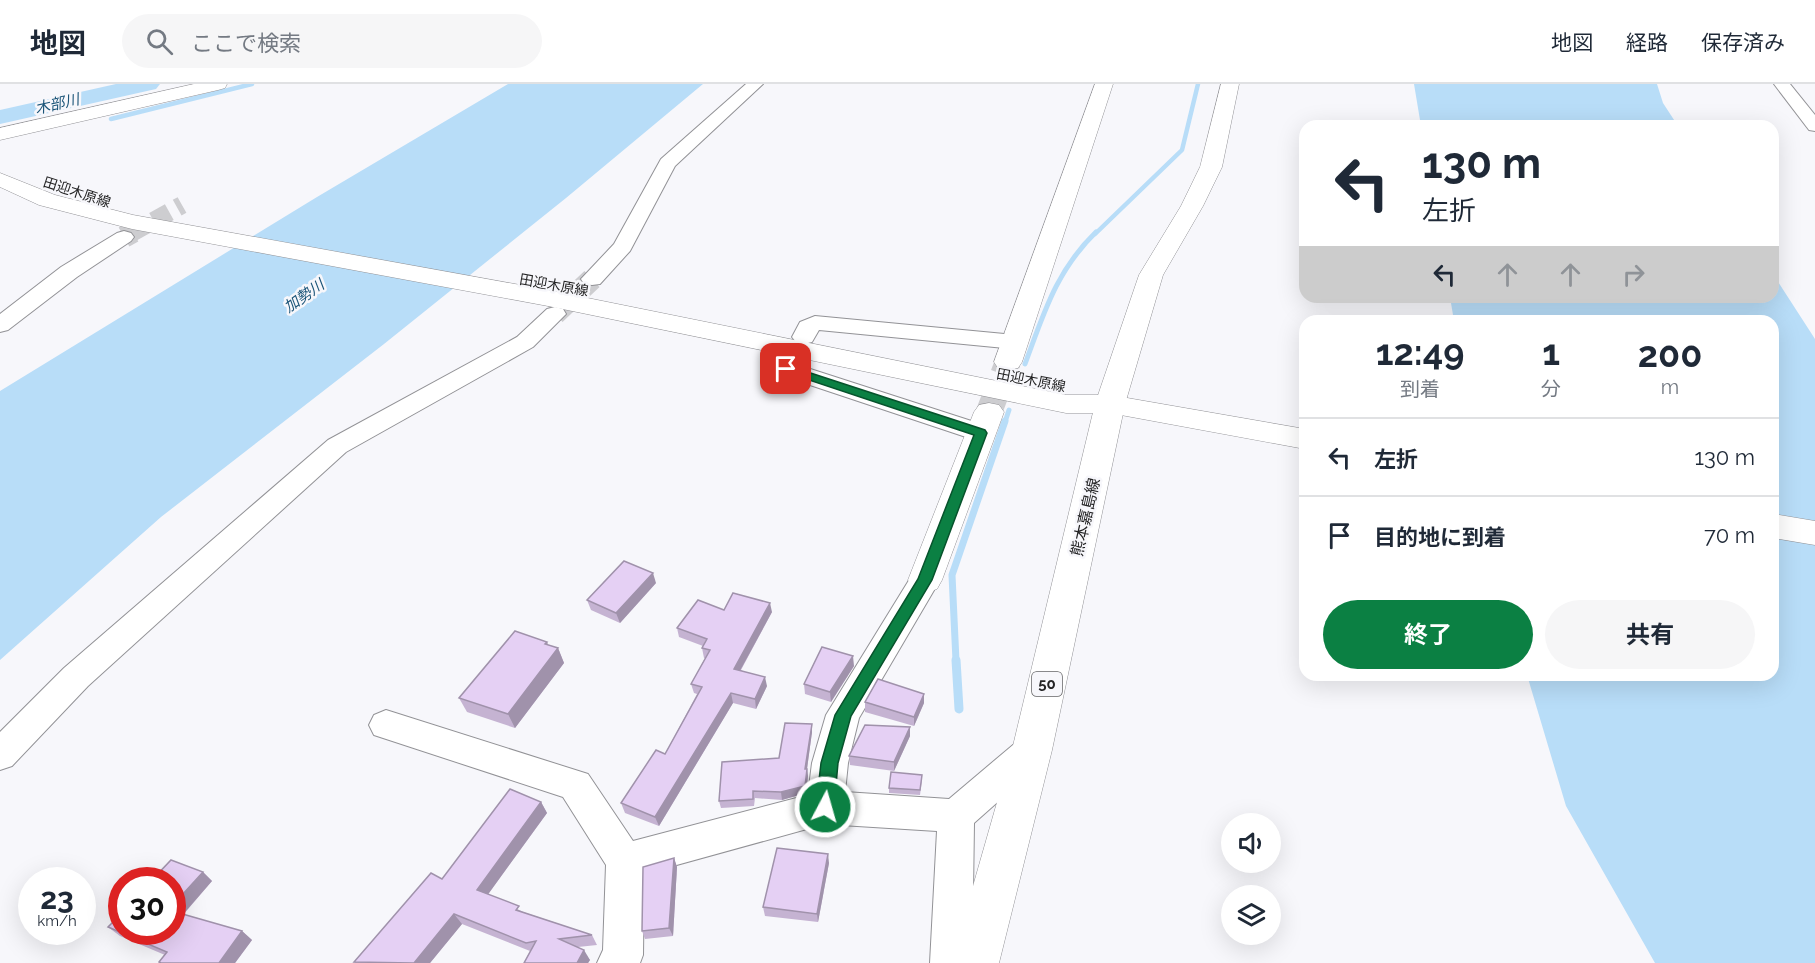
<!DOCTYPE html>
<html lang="ja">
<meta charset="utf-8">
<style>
body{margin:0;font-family:Raleway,"Noto Sans JP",sans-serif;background:#f6f6f7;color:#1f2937;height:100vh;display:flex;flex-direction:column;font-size:22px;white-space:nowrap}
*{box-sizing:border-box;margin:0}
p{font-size:20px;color:#747a83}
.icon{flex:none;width:33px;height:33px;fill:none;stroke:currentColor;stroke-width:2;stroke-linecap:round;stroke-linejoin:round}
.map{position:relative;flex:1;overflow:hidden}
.panel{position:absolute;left:1299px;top:231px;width:480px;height:366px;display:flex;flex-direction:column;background:#fff;border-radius:18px;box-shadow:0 6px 24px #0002}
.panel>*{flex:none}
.top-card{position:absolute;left:1299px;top:36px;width:480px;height:183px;border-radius:18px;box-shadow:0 6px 24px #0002;background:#fff;color:#1f2937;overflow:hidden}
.buttons{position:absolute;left:1221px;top:729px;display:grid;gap:12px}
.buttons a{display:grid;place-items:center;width:60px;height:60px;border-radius:50%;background:#fff;box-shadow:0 6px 24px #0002;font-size:30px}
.speed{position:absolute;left:18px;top:783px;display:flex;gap:12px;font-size:30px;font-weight:700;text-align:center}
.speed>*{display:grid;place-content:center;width:78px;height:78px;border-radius:50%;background:#fff;box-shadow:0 6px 24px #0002;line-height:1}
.speed small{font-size:15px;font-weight:400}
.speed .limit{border:9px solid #d22;background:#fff;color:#111}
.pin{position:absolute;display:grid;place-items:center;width:51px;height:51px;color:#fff;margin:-26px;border-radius:12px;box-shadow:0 3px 9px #0006}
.me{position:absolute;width:66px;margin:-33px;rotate:6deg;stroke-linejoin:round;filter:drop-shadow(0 0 4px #0008)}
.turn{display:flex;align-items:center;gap:21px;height:126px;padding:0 24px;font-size:27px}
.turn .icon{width:78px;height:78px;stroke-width:2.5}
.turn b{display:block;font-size:42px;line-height:51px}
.lanes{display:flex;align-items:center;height:57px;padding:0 24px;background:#0003;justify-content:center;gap:30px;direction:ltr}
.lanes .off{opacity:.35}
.eta{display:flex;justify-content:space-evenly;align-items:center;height:102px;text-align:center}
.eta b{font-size:36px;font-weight:700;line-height:42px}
.action{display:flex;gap:12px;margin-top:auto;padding:12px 24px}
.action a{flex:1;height:69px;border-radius:36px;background:#0b8043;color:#fff;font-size:24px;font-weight:700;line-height:69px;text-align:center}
.action a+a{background:#f6f6f7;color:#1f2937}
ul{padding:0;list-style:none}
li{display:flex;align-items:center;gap:18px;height:78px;padding:0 24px;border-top:2px solid #e0e1e3}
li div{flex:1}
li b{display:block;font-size:22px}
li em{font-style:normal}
header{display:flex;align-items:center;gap:36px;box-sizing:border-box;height:84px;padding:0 30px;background:#fff;border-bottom:2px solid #e0e1e3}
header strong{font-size:28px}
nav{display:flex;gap:33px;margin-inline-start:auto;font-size:21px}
.search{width:420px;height:54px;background:#f6f6f7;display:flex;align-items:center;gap:15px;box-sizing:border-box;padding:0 21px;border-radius:33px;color:#747a83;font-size:22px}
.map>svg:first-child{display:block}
.water{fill:#b8ddf8}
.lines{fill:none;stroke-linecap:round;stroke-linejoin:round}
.stream-far3{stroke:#b8ddf8;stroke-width:4.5}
.stream-far2{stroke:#b8ddf8;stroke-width:5}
.stream-far1{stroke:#b8ddf8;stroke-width:7}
.stream{stroke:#b8ddf8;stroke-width:9}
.river{fill:#b8ddf8;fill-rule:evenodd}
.street-tunnel-far1{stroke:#cdcdd0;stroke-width:18;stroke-dasharray:18 9;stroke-linecap:butt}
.street-tunnel{stroke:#cdcdd0;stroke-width:22;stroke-dasharray:22 11;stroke-linecap:butt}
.secondary-tunnel{stroke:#cdcdd0;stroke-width:26;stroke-dasharray:26 14;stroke-linecap:butt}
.street-casing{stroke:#929296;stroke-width:2}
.secondary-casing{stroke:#929296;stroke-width:1}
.primary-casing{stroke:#929296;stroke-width:1}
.street{fill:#fff;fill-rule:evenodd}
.secondary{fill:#fff;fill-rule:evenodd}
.primary{fill:#fff;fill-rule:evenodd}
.wall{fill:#c5b3d2}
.shaded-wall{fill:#a092ab}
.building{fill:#e5d0f4;stroke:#a092ab;stroke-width:1.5}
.route{fill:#0b8043;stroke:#07532c;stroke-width:1.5}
.labels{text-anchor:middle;stroke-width:5;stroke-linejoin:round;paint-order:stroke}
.far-street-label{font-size:14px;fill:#242425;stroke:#f7f7fb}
.far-water-label{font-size:15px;font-style:italic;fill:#1a5478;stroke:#f7f7fb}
.shield{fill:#f7f7fb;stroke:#636365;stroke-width:1.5}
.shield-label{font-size:15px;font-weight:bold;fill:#242425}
.street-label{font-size:16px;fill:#242425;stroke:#f7f7fb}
</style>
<header>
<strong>地図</strong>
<div class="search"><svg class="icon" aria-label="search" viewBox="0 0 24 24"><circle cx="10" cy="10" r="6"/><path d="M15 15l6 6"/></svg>ここで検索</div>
<nav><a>地図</a><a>経路</a><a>保存済み</a></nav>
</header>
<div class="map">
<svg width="1815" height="879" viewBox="0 0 1815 879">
<rect width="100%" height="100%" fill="#f7f7fb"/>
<g class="water">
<path d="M508 0H703L566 114 384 260 161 433 0 576V307L317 113Z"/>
<path d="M1414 0H1657L1663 19 1678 42H1421Z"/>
<path d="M1773 190 1815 255V879H1655L1566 722 1527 591H1773V237H1454L1450 213H1773Z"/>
</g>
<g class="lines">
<g class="stream-far3">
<path d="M111 35 252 0"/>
<path d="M1095 150 1182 66 1198 0"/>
</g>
<g class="stream-far2">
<path d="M1025 280C1044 229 1056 187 1096 148"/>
<path d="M1005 338 1009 326"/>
</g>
<path class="stream-far1" d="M956 577 952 491 1005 337"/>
<path class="stream" d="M956 576 959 625"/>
<path class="river" d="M116 0H160L156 5 0 40V26Z"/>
<path class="street-tunnel-far1" d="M130 150 182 121"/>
<g class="street-tunnel">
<path d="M124 153 133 148"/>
<path d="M555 230 592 195"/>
</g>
<path class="secondary-tunnel" d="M989 328 1008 278"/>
<g class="street-casing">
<g id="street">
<path d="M746 0H763L675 82 630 167 600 200 592 201 584 200 581 195 614 160 661 75Z"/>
<path d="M1774 0H1790L1815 31V47L1809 46Z"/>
<path d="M124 147 131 149 134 153 131 157 77 193 8 246 0 248V230L61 183 117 149Z"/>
<path d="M555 223 563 225 566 230 533 263 346 368 88 602 12 682 0 686V648L64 584 328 356 517 253 547 225Z"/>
<path d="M815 232 1015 251 1023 253 1027 258 1023 263 1015 265 819 246 812 258 804 260 796 258 792 253 800 238Z"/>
<path d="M785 257 793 259 797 264 798 281 990 343 994 349 990 355 981 357 972 355 777 290C772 282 771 267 777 259Z"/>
<path d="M925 485 936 488 940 496 859 634 848 679 845 708 949 715 1020 655 1032 651 1044 655 1049 666 1044 677 974 739 972 879H930L937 747 825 740 644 790 643 871 640 879H597L603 866 606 781 563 713 374 651 369 641 374 631 386 626 588 690 633 757 808 711 812 679 826 631 914 488Z"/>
</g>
</g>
<g class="secondary-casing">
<g id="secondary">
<path d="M194 0H227L225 4 218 6 0 56V44Z"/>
<path d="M1095 0H1113L1022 278 1018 284 1008 286 998 284 994 278Z"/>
<path d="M0 89 55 111 133 131 548 206 1066 311H1110L1305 345V365L1110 329H1066L548 222 132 145 39 121 0 103Z"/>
<path d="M989 319 999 321 1004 328 942 496 937 505 925 509 913 505 908 496 974 328 979 321Z"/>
<path d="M1773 430 1815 437V461L1773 454Z"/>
</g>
</g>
<g class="primary-casing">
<path id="primary" d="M1221 0H1239L1222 83 1203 122 1163 191 1125 320 1052 666 999 879H951L1012 666 1095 320 1139 191 1181 122 1200 83Z"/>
</g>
<use href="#street" class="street"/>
<use href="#secondary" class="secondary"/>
<use href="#primary" class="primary"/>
</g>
<g class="wall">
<path d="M656 499 620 539 591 526 587 516Z"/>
<path d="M724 526 772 528 741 586 767 602 756 625 733 619 659 742 625 729 621 719 665 670 697 610 694 609 691 600 705 574H704L702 564 703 562 679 553 677 544Z"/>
<path d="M548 561 558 564 564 579 515 644 467 628 459 614Z"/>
<path d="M854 582 831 618 805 610 804 600Z"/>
<path d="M924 610V619L914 642 865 628V618Z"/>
<path d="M812 640V648L807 685 808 692 806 709 782 716 755 714 754 722 721 724 719 717 779 674Z"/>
<path d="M910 643V652L894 687 850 681 849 672Z"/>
<path d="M922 696 920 711 889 709V704Z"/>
<path d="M541 718 547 729 488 810 523 828 592 851 597 861 578 863 590 876 588 879H524L530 867 462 840 430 879H354Z"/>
<path d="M674 774 677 783 673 852 645 855 642 847Z"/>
<path d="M829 779 818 838 765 832 763 823Z"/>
<path d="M203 788 212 797 183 831 242 847 252 856 235 879H160L165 871 120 852 108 843Z"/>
</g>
<g class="shaded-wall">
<path d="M653 489 656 499 620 539 616 529Z"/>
<path d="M770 519 772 528 736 594 734 585Z"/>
<path d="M547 558 552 571 558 564 564 579 515 644 508 630Z"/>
<path d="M853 572 854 582 831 618 830 608Z"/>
<path d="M765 593 767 602 756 625 755 615Z"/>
<path d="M731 609 733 619 659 742 655 733Z"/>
<path d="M924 610V619L914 642V633Z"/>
<path d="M812 640V648L806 692 805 685Z"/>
<path d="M910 643V652L894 687V678Z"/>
<path d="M807 685 808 692 806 709 782 716 781 708Z"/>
<path d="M541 718 547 729 484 816 477 806Z"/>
<path d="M828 770 829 779 818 838 817 830Z"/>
<path d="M674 774 677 783 673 852 669 844Z"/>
<path d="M203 788 212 797 179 835 172 829V822Z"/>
<path d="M454 830 462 840 430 879H414Z"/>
<path d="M242 847 252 856 235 879H219Z"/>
<path d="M584 866 590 876 588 879H577Z"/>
</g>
<g class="building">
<path d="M624 477 653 489 616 529 587 516Z"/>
<path d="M733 509 770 519 734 585 765 593 755 615 731 609 655 733 621 719 656 666 665 670 702 603 691 600 710 566 702 564 707 555 677 544 698 516 724 526Z"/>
<path d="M515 547 547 558 545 560 558 564 508 630 459 614Z"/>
<path d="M822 563 853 572 830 608 804 600Z"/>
<path d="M878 595 924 610 914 633 865 618Z"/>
<path d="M785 639 812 640 805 685H807L805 702 781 708 753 707V715L719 717 722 678 779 674Z"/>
<path d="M865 641 910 643 894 678 849 672Z"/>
<path d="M891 688 922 691 920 706 889 704Z"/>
<path d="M510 705 541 718 477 806 519 822 516 826 592 851 559 855 584 866 577 879H524L536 857 526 859 454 830 414 879 354 878 431 789 442 795Z"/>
<path d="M777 764 828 770 817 830 763 823Z"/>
<path d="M674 774 669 844 642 847 643 783Z"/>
<path d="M171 776 203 788 172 822V796H152Z"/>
<path d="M172 827 242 847 219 879H161L159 878 167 868 108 843 122 829V848H172Z"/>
</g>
<path class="route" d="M786 281 985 346 987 349 932 496 851 632 838 679 834 723 831 729 825 731 819 729 816 723 821 679 835 631 918 495 974 351 782 287 781 285Z"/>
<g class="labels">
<g class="far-street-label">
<text transform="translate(77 108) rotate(18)" y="5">田迎木原線</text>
<text transform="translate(554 201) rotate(10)" y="5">田迎木原線</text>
<text transform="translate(1031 296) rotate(11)" y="5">田迎木原線</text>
</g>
<g class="far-water-label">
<text transform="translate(57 20) rotate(-13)" y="5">木部川</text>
<text transform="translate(304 212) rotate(-35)" y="5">加勢川</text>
</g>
<rect class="shield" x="1032" y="588" width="30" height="24" rx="4.5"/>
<g class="shield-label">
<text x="1047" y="605">50</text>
</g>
<g class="street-label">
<text transform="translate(1085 433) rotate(-77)" y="6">熊本嘉島線</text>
</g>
</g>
</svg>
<div class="buttons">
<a><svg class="icon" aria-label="sound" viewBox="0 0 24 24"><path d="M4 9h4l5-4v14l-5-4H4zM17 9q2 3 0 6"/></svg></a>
<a><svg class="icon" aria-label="layers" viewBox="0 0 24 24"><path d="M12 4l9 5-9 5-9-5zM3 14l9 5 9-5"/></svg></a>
</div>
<div class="speed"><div>23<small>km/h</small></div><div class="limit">30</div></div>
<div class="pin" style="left:786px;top:285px;background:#d93025"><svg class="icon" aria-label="arrive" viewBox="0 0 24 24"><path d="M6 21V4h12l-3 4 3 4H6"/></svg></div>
<svg class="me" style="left:825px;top:723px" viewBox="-20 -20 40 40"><circle r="17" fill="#0b8043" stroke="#fff" stroke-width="3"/><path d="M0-11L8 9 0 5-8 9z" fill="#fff"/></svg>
<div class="top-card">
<div class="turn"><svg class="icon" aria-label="left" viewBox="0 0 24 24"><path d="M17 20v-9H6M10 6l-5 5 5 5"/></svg><div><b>130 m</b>左折</div></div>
<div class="lanes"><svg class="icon" aria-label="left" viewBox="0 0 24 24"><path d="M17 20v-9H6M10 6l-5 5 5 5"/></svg><svg class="icon off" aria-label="ahead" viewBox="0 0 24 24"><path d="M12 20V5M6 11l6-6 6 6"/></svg><svg class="icon off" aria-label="ahead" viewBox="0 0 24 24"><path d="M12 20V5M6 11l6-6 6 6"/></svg><svg class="icon off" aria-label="right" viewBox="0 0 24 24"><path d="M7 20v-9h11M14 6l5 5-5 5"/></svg></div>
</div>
<section class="panel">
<div class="eta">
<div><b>12:49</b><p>到着</p></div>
<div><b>1</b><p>分</p></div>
<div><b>200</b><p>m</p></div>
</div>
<ul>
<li><svg class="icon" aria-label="left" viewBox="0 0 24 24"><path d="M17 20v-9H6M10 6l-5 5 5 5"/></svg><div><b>左折</b></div><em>130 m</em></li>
<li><svg class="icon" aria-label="arrive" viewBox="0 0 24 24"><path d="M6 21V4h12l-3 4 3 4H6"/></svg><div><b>目的地に到着</b></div><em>70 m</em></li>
</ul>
<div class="action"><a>終了</a><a>共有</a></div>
</section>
</div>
